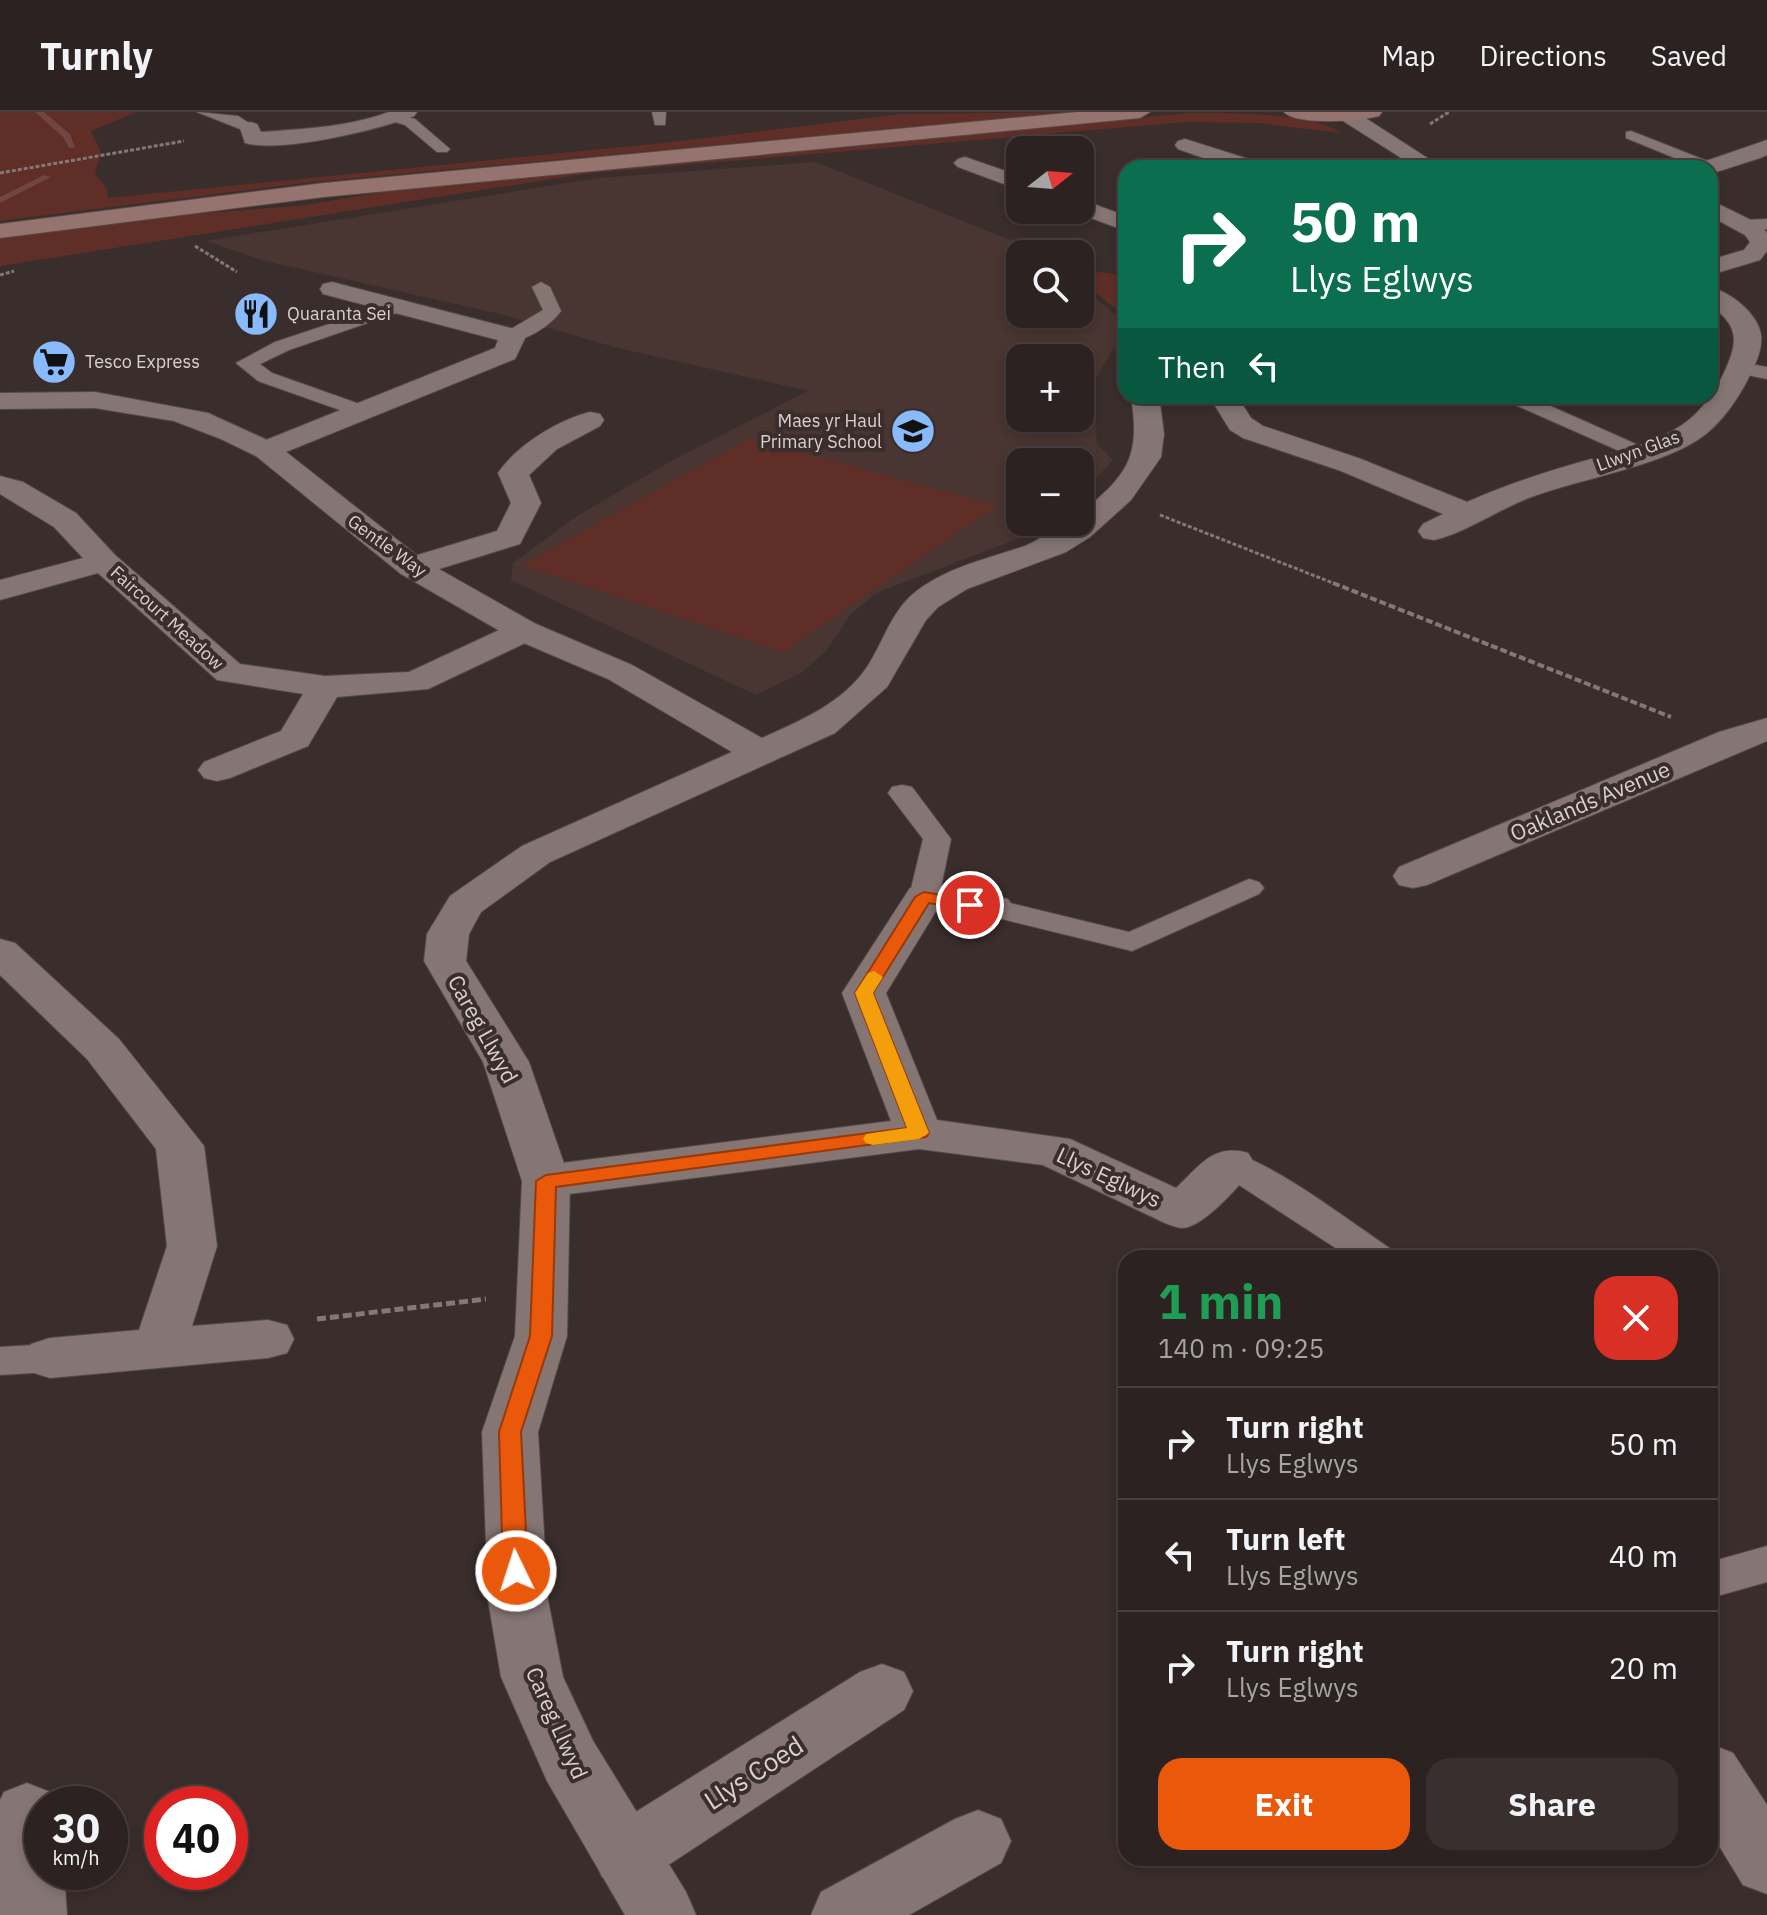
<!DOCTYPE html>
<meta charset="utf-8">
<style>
body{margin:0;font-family:"IBM Plex Sans",sans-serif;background:#382f2e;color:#f1f3f6;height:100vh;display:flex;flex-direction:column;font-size:30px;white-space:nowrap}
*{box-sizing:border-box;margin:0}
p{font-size:26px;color:#a6a4a5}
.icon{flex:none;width:44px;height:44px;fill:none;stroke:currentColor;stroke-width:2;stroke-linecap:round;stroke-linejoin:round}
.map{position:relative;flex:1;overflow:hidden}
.sheet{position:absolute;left:1118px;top:1138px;width:600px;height:616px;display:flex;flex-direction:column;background:#2c2221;border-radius:24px;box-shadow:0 4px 12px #0003,0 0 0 2px #483f3f}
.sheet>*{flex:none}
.guide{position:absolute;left:1118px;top:48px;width:600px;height:244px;border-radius:24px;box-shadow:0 4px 12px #0003,0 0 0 2px #483f3f;background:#0b6e4f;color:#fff;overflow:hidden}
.needle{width:52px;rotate:73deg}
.buttons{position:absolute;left:1006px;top:24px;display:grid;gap:16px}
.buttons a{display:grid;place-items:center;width:88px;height:88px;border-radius:16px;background:#2c2221;box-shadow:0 4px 12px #0003,0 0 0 2px #483f3f;font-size:40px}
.speed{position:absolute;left:24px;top:1674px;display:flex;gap:16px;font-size:40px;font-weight:700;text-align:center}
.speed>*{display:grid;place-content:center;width:104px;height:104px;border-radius:50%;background:#2c2221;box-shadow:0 4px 12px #0003,0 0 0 2px #483f3f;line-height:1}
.speed small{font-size:20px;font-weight:400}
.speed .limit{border:12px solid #d22;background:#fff;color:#111}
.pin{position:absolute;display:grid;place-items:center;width:68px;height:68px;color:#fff;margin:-34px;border:4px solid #fff;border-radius:50%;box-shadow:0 2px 8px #0007}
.me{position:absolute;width:88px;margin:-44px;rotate:356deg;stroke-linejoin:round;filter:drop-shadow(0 0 6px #0008)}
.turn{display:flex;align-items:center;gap:28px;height:168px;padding:0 40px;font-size:36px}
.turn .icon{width:104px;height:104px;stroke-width:2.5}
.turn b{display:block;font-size:56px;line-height:68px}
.then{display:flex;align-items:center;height:76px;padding:0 40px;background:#0003;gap:16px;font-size:30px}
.round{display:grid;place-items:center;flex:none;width:84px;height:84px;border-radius:24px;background:#382f2e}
.head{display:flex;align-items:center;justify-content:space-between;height:136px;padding:0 40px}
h1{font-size:48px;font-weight:700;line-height:60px;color:#1e9e55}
.button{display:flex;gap:16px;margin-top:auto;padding:16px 40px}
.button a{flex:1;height:92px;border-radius:24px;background:#ea580c;color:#fff;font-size:32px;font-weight:700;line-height:92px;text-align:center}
.button a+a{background:#382f2e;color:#f1f3f6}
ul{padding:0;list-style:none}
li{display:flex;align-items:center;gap:24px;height:112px;padding:0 40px;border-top:2px solid #483f3f}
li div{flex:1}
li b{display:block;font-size:30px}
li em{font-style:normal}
header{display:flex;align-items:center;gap:48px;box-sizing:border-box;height:112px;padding:0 40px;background:#2c2221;border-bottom:2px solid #483f3f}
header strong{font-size:38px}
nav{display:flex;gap:44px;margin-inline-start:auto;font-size:28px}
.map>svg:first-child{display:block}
.built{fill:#493532;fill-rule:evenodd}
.green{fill:#5f2e27}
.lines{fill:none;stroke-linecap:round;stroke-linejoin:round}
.stream{fill:#6f4642;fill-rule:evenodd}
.service-casing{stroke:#554a48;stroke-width:2}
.minor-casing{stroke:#554a48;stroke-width:2}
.tertiary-casing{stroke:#554a48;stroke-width:2}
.secondary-casing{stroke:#554a48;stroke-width:2}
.path-far2{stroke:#827876;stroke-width:3;stroke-dasharray:4 2;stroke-linecap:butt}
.path-far1{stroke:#827876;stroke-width:4;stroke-dasharray:7 3;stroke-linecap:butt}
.path{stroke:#827876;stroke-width:5;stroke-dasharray:9 4;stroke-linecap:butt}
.service{fill:#857674;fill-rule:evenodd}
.minor{fill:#857674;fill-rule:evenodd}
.tertiary{fill:#857674;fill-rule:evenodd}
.secondary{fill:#95736e;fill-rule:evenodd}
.route{fill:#ea580c;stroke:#983908;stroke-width:2}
.slow{fill:#f59e0b}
.labels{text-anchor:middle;stroke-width:8;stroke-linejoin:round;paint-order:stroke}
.far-poi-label{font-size:18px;fill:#d9d1cf;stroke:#3a2e2c;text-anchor:start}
.far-street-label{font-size:18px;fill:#d9d1cf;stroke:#3a2e2c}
.street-label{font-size:22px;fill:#d9d1cf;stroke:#3a2e2c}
.near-street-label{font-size:26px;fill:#d9d1cf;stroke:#3a2e2c}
</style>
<header>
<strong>Turnly</strong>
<nav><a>Map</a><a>Directions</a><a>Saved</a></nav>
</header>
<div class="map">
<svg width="1767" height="1803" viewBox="0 0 1767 1803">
<rect width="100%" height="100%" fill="#3a2e2c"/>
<path class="built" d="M816 50 1038 139 1041 142H1020V202H1080V173L1126 212V222L1113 237 1093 271 1097 332 1113 348 1080 384V350H1020V410H1050L1036 420 876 481 850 503 826 539 801 561 756 583 511 468 513 451 574 406 671 349 808 279 614 235 500 202 265 149 206 129 598 66ZM1020 246H1080V306H1020Z"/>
<g class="green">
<path d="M0 0H136L91 19 101 40 95 61 107 77 108 86 663 31 901 2 1073 0 313 70 0 109Z"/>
<path d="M1189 1C1229 1 1310 0 1342 21L1256 11 1186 10 590 61 0 154V126L20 123 172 104 306 93 388 79 555 61Z"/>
<path d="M1080 159 1111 161 1126 168V205L1080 168Z"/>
<path d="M751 326 997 394 783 540 522 453Z"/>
</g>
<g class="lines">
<g class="stream">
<path d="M35 0H44L70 22 75 36H69L63 25Z"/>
<path d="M44 63 51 65 0 91V85Z"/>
</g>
<g class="service-casing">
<g id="service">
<path d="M197 0 238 4 257 16 255 19H245Z"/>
<path d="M652 0H666L665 13H655Z"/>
<path d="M393 1 415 7 450 37 447 40H437L405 13 388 8V2Z"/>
<path d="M1631 19 1715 52 1718 55 1710 60V56H1699L1626 26V20Z"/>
<path d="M1767 107V117L1745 118 1737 113 1745 108Z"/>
<path d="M541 170 550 175 561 199C551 213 524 232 506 228L504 224 506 220 543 198 532 175Z"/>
<path d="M399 189 405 190 408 194 405 198 289 238 260 252 272 261 368 295 371 299 368 303H354L258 269 236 251 275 230Z"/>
<path d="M1739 250 1767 255V267L1732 260 1729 256 1732 252Z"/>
<path d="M1501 284H1528L1647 337 1651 341 1647 345H1633L1504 288Z"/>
<path d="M902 673 912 675 951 727 939 785 935 791 924 794 913 791 909 785 923 727 888 681 892 675Z"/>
<path d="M1249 767 1259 770 1264 776 1259 782 1132 839 982 802 978 796 982 790 993 787 1129 820Z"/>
<path d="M1231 1040C1277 1053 1349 1109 1391 1137L1396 1146H1351L1219 1060 1214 1052 1219 1044Z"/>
<path d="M50 1232 64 1236 69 1246 64 1256 50 1260 0 1263V1235Z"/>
<path d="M1767 1434V1470L1710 1486V1450Z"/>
</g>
</g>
<g class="minor-casing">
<g id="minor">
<path d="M389 0H417L414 4C377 18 282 41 245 31L240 16 250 10 257 12 261 20C304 17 348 15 389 0Z"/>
<path d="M1185 27 1261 51 1264 56H1232L1178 37 1175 33 1178 29Z"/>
<path d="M1767 28V43L1760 46 1710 62V56H1697L1700 51Z"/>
<path d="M965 45 1020 64V78L958 55 954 51 958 47Z"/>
<path d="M1080 87 1126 104V119L1072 99 1080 98Z"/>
<path d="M1710 88 1761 113 1767 121V139L1760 148 1710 163V148L1744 138 1750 130 1745 123 1710 104Z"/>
<path d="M332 170 522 219 526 224 515 247 276 344 266 347 256 344 252 338 256 332 495 236 498 228 323 182 320 177 323 172Z"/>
<path d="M1710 175C1730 180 1758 201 1761 223 1763 238 1754 255 1747 269 1737 288 1723 308 1706 322 1667 353 1583 366 1534 384 1500 396 1468 420 1434 428L1423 426 1418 419 1423 412 1443 402 1341 359 1243 326 1230 318 1209 284H1237L1251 306 1263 314 1361 347 1467 390C1503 374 1539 362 1577 351 1612 341 1652 333 1682 313 1703 299 1720 273 1729 249 1740 222 1732 209 1710 193Z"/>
<path d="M590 300 600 302 604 308 600 314 557 337 529 363 541 391 520 432 423 462 412 465 401 462 396 455 401 448 497 419 511 391 498 361C517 333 558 308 590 300Z"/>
<path d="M0 364 23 370 76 401 115 443 240 552 325 564 409 560 512 512 524 509 536 512 541 519 536 526 428 577 337 585 308 634 230 666 217 669 204 666 198 658 204 650 281 619 303 582 217 568 98 461 0 488V468L83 446 54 415 0 382Z"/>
<path d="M1767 606V629L1427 773 1413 776 1399 773 1393 764 1399 755 1719 620Z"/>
<path d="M924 773 1008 787 1014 796 1008 805 993 808 936 799 886 881 937 1008 1070 1027 1176 1076C1200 1054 1213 1031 1248 1041L1255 1052C1244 1070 1205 1114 1183 1116 1178 1116 1170 1113 1165 1111L1043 1053 919 1037 546 1085 529 1081 522 1069 529 1057 546 1053 891 1009 842 881 910 776Z"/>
<path d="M0 827 15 831 119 927 204 1034 217 1134 192 1214 268 1208 287 1213 294 1227 287 1241 268 1246 50 1266 31 1260 23 1246 31 1232 50 1226 139 1218 167 1134 156 1037 87 947 0 863Z"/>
<path d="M882 1552 904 1560 913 1579 904 1598 650 1765 626 1774 602 1765 593 1743 602 1721 860 1560Z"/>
<path d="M1710 1632 1733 1641 1767 1693V1782L1743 1773 1710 1719Z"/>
<path d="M27 1671 50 1680 56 1692H42V1760H64L67 1803H0V1688L4 1680Z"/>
<path d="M978 1698 1001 1707 1011 1729 1001 1751 909 1803H811L821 1780 955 1707Z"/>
</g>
</g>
<g class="tertiary-casing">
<g id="tertiary">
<path d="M1339 0H1356L1443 56H1417L1340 7 1337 3Z"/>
<path d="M95 280 208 301 276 332 423 448 536 512 632 553 762 626C800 609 843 591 867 555 883 531 890 502 913 482 944 456 987 447 1025 434 1042 427 1062 410 1080 410V402C1127 363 1141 347 1131 284H1159L1164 322 1161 345 1131 388 1090 425 1066 440 967 477 938 495 926 508 887 575 835 621 550 750 481 800 469 822 466 849 529 950 570 1069 567 1224 538 1320 548 1488 563 1565 593 1629 686 1780 696 1803H625L547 1669 501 1565 488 1488 482 1320 515 1224 522 1069 483 950 424 849 427 822 450 784 522 734 732 640 608 567 512 526 401 462 256 344 221 327 174 309 95 296 0 297V281Z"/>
</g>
</g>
<g class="secondary-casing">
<g id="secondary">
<path d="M1077 0H1150L1140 6 324 85 0 126V112L324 71Z"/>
<path d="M1284 0H1382L1379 4C1360 9 1297 14 1284 0Z"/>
</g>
</g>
<g class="path-far2">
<path d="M1430 12 1449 0"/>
<path d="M0 61 184 29"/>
<path d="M195 134 237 160"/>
<path d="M0 163 14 159"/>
<path d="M1160 403 1338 473"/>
</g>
<path class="path-far1" d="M1333 471 1671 605"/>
<path class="path" d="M317 1207 486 1187"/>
<use href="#service" class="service"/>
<use href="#minor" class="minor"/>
<use href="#tertiary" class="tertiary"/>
<use href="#secondary" class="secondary"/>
</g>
<path class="route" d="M924 780 970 788 978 793 970 798 929 791 873 881 929 1021 926 1025 556 1075 552 1224 521 1320 528 1459 524 1466 516 1469 507 1466 503 1459 499 1320 530 1224 536 1069 546 1063 907 1016 855 881 915 785Z"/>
<path class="slow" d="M874 859 883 865 873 881 929 1021 919 1027 873 1033 866 1031 863 1027 866 1022 907 1016 855 881 868 861Z"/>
<defs>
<g id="restaurant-disc" transform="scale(2.3)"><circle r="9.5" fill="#88bafc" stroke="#3a2e2c"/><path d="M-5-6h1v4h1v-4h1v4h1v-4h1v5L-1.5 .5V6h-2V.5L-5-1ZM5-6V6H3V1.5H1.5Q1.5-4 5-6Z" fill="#111"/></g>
<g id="supermarket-disc" transform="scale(2.3)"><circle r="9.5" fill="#88bafc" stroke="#3a2e2c"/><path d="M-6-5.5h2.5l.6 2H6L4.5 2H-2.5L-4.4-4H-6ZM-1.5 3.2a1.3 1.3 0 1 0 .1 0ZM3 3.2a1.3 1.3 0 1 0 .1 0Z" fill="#111"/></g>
<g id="school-disc" transform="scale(2.3)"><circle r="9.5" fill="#88bafc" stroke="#3a2e2c"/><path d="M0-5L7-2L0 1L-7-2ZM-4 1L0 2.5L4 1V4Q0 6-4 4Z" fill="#111"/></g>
</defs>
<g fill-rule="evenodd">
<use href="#restaurant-disc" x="256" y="202"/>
<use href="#supermarket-disc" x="54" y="250"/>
<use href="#school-disc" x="913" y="319"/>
</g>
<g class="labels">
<g class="far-poi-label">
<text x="287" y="208">Quaranta Sei</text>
<text x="85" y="256">Tesco Express</text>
<text x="882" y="315" text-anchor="end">Maes yr Haul<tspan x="882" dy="21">Primary School</tspan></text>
</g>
<g class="far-street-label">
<text transform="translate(1638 339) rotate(-20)" y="6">Llwyn Glas</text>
<text transform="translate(387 434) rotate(36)" y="6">Gentle Way</text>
<text transform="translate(167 506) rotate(42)" y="6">Faircourt Meadow</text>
</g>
<g class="street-label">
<text transform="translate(1590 689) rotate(-23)" y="8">Oaklands Avenue</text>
<text transform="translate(483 917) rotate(61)" y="8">Careg Llwyd</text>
<text transform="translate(1109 1065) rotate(25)" y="8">Llys Eglwys</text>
<text transform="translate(557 1611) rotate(66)" y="8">Careg Llwyd</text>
</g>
<g class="near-street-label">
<text transform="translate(754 1661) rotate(-33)" y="9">Llys Coed</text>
</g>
</g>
</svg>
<div class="buttons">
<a><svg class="needle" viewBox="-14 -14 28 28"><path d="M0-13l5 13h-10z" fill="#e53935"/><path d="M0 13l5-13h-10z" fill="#a6a4a5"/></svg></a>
<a><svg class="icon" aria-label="search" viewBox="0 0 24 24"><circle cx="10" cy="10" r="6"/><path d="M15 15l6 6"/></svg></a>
<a>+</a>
<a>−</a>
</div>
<div class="speed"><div>30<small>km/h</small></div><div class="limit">40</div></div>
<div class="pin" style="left:970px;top:793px;background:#d93025"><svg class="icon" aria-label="arrive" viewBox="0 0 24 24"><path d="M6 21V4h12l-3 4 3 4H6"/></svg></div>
<svg class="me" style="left:516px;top:1459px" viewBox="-20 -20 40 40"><circle r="17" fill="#ea580c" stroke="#fff" stroke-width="3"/><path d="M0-11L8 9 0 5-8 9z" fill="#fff"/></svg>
<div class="guide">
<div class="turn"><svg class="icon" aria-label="right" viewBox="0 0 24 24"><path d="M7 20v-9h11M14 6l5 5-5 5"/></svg><div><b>50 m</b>Llys Eglwys</div></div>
<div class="then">Then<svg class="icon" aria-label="left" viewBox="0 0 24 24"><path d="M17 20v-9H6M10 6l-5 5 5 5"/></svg></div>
</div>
<section class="sheet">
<div class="head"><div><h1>1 min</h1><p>140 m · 09:25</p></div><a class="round" style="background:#d93025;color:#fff"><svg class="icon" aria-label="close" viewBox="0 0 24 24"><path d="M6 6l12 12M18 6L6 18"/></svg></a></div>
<ul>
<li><svg class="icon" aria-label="right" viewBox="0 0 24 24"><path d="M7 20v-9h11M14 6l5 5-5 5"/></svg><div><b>Turn right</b><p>Llys Eglwys</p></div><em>50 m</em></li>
<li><svg class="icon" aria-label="left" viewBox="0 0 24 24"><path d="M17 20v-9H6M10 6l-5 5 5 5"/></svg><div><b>Turn left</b><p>Llys Eglwys</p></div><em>40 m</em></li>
<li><svg class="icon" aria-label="right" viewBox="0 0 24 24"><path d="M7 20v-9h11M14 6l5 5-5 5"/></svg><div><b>Turn right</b><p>Llys Eglwys</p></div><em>20 m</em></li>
</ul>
<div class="button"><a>Exit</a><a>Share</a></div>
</section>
</div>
